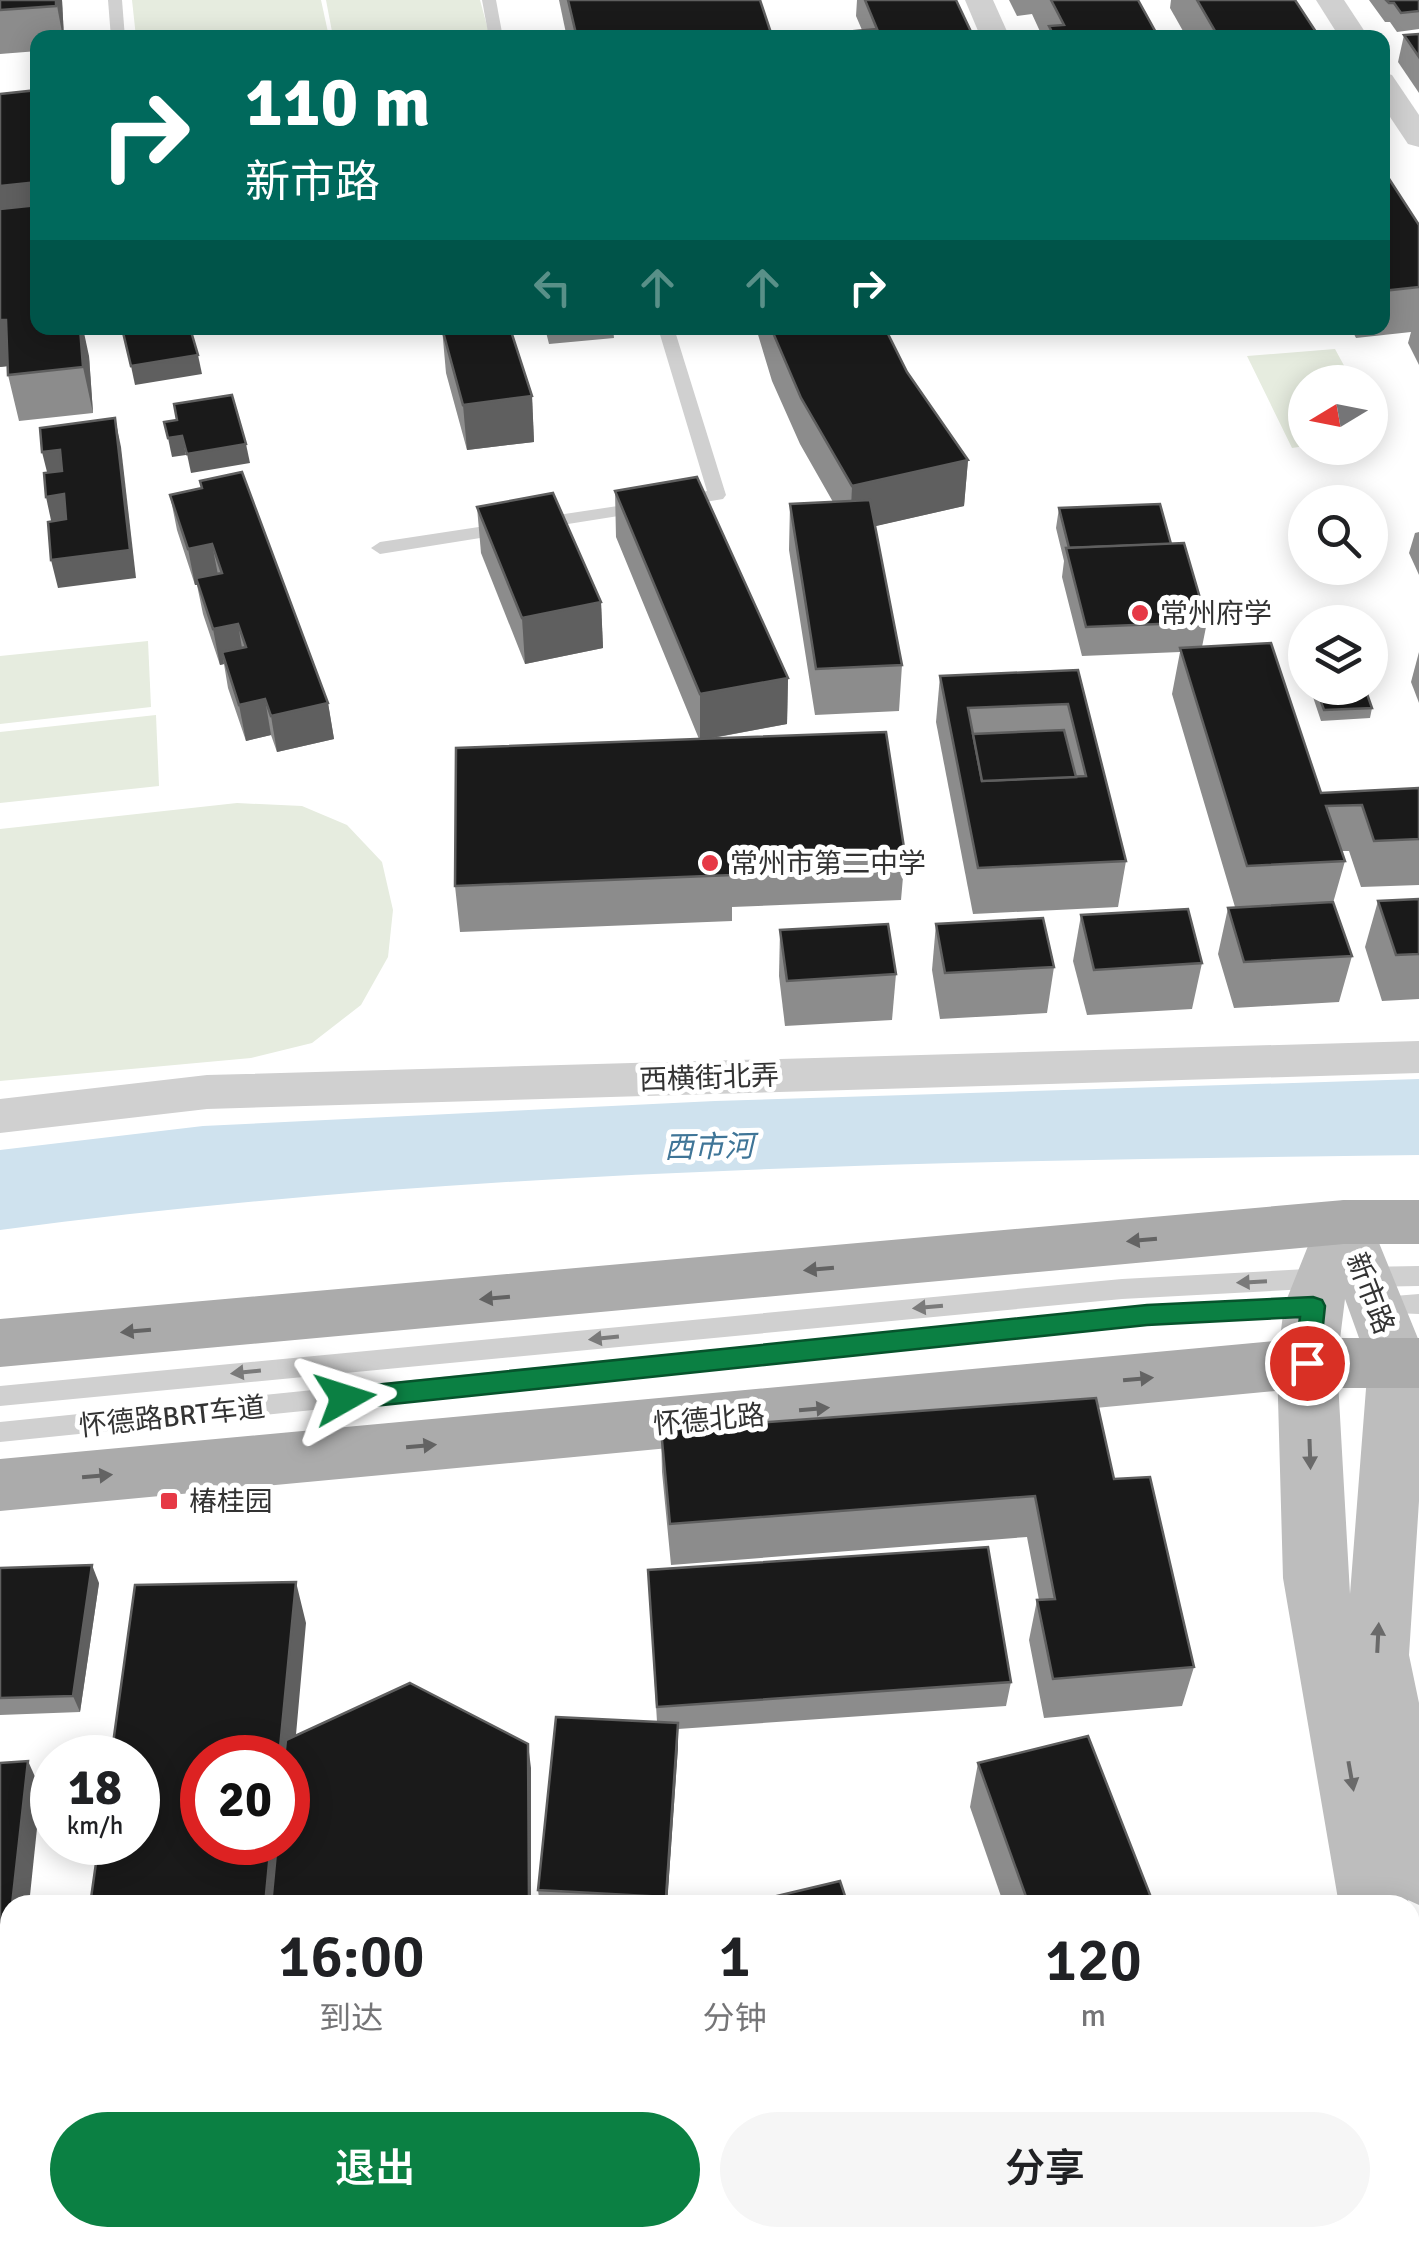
<!DOCTYPE html>
<html lang="zh">
<meta charset="utf-8">
<style>
body{margin:0;font-family:Signika,"Noto Sans SC",sans-serif;background:#f6f6f6;color:#202124;height:100vh;display:flex;flex-direction:column;font-size:38px;white-space:nowrap}
*{box-sizing:border-box;margin:0}
p{font-size:32px;color:#757577}
.icon{flex:none;width:55px;height:55px;fill:none;stroke:currentColor;stroke-width:2;stroke-linecap:round;stroke-linejoin:round}
.map{position:relative;flex:1;overflow:hidden}
.panel{position:absolute;left:0px;top:1895px;width:1420px;height:352px;display:flex;flex-direction:column;background:#fff;border-radius:30px 30px 0 0;box-shadow:0 5px 25px #0003}
.panel>*{flex:none}
.top-card{position:absolute;left:30px;top:30px;width:1360px;height:305px;border-radius:20px;box-shadow:0 5px 25px #0003;background:#00695c;color:#fff;overflow:hidden}
.needle{width:65px;rotate:260deg}
.controls{position:absolute;left:1288px;top:365px;display:grid;gap:20px}
.controls a{display:grid;place-items:center;width:100px;height:100px;border-radius:50%;background:#fff;box-shadow:0 5px 25px #0003;font-size:50px}
.speed{position:absolute;left:30px;top:1735px;display:flex;gap:20px;font-size:50px;font-weight:700;text-align:center}
.speed>*{display:grid;place-content:center;width:130px;height:130px;border-radius:50%;background:#fff;box-shadow:0 5px 25px #0003;line-height:1}
.speed small{font-size:25px;font-weight:400}
.speed .limit{border:15px solid #d22;background:#fff;color:#111}
.pin{position:absolute;display:grid;place-items:center;width:85px;height:85px;color:#fff;margin:-42px;border:5px solid #fff;border-radius:50%;box-shadow:0 2px 10px #0007}
.me{position:absolute;width:110px;margin:-55px;rotate:84deg;stroke-linejoin:round;filter:drop-shadow(0 0 8px #0008)}
.turn{display:flex;align-items:center;gap:35px;height:210px;padding:0 50px;font-size:45px}
.turn .icon{width:130px;height:130px;stroke-width:2.5}
.turn b{display:block;font-size:70px;line-height:85px}
.lanes{display:flex;align-items:center;height:95px;padding:0 50px;background:#0003;justify-content:center;gap:50px;direction:ltr}
.lanes .off{opacity:.35}
.eta{display:flex;justify-content:space-evenly;align-items:center;height:170px;text-align:center}
.eta b{font-size:60px;font-weight:600;line-height:70px}
.primary-button{display:flex;gap:20px;margin-top:auto;padding:20px 50px}
.primary-button a{flex:1;height:115px;border-radius:60px;background:#0b8043;color:#fff;font-size:40px;font-weight:600;line-height:115px;text-align:center}
.primary-button a+a{background:#f6f6f6;color:#202124}
.map>svg:first-child{display:block}
.green{fill:#e6ecdf}
.water{fill:#cfe2ee}
.lines{fill:none;stroke-linecap:round;stroke-linejoin:round}
.lane{fill:#d0d0d0;fill-rule:evenodd}
.street{fill:#d0d0d0;fill-rule:evenodd}
.secondary{fill:#bdbdbd;fill-rule:evenodd}
.primary{fill:#ababab;fill-rule:evenodd}
.wall{fill:#8c8c8c}
.shaded-wall{fill:#5f5f5f}
.building{fill:#1a1a1a;stroke:#5f5f5f;stroke-width:2.5;fill-rule:evenodd}
.oneway{fill:#636363}
.oneway2{fill:#7a7a7a}
.oneway3{fill:#6a6a6a}
.route{fill:#0b8043;stroke:#07532c;stroke-width:2.5}
.poi-dot{fill:#e63946;stroke:#fff;stroke-width:4}
.labels{text-anchor:middle;stroke-width:10;stroke-linejoin:round;paint-order:stroke}
.poi-label{font-size:28px;fill:#333;stroke:#fff;text-anchor:start}
.street-label{font-size:28px;fill:#333;stroke:#fff}
.water-label{font-size:30px;font-style:italic;fill:#3f7597;stroke:#fff}
</style>
<div class="map">
<svg width="1419" height="2246" viewBox="0 0 1419 2246">
<rect width="100%" height="100%" fill="#fff"/>
<g class="green">
<path d="M132 0H321L329 37H136Z"/>
<path d="M326 0H480L490 37H333Z"/>
<path d="M1335 349 1353 382H1305V446L1292 448 1247 356Z"/>
<path d="M148 641 151 707 0 724V656Z"/>
<path d="M156 715 159 786 0 803V732Z"/>
<path d="M237 803 302 806 347 825 382 862 393 910 388 957 361 1005 312 1043 251 1058 0 1081V829Z"/>
</g>
<path class="water" d="M1419 1079V1155C949 1161 466 1168 0 1230V1150L203 1126 715 1101Z"/>
<g class="lines">
<g class="lane">
<path d="M108 0H122L125 38H111Z"/>
<path d="M482 0H496L503 38H489Z"/>
<path d="M658 328H674L726 495 723 499 675 507 666 502 669 498 707 491Z"/>
<path d="M644 502 653 507 650 511 380 554 371 548 380 542Z"/>
<path d="M1419 1266V1286L1363 1287 1355 1284 1351 1277 1355 1270 1363 1267Z"/>
<path d="M1326 1268 1334 1271 1338 1278 1334 1285 1326 1288 1122 1299 0 1406V1386L1122 1279Z"/>
<path d="M1419 1294V1314L1369 1312 1365 1305 1369 1298Z"/>
<path d="M1310 1297 1318 1300 1322 1307 1318 1314 1310 1317 1147 1325 0 1442V1422L1147 1305Z"/>
<path d="M51 2238H149L146 2246H48Z"/>
<path d="M640 2238H676L679 2246H643Z"/>
</g>
<g class="street">
<path d="M965 0H993L1010 38H981Z"/>
<path d="M1316 0H1344L1369 38H1340Z"/>
<path d="M1382 72 1392 75 1419 115V147L1408 144 1382 105Z"/>
<path d="M1419 1041V1073L207 1109 0 1133V1099L207 1075Z"/>
</g>
<g class="secondary">
<path d="M1344 1200 1364 1206 1419 1341V1501L1409 1655 1419 1703V1905L1408 1900 1409 1905H1339L1283 1578 1277 1363 1284 1306 1324 1206ZM1345 1299 1368 1363 1350 1594 1337 1363Z"/>
<path d="M1410 1993 1419 1997V2095L1410 2091Z"/>
</g>
<g class="primary">
<path d="M1344 1200H1419V1244H1344L0 1367V1319Z"/>
<path d="M1307 1338H1419V1388H1307L0 1511V1459Z"/>
</g>
</g>
<g class="wall">
<path d="M0 0H62L64 38H38V51L0 54Z"/>
<path d="M559 0H760L771 33V38H567Z"/>
<path d="M857 0H956L974 38H821V34L862 30 856 16Z"/>
<path d="M1009 0H1138L1159 38H1043L1032 14 1017 16Z"/>
<path d="M1171 0H1295L1320 38H1187L1170 8Z"/>
<path d="M1369 0H1419V29L1397 32 1390 22H1385Z"/>
<path d="M1419 34V93L1398 62 1404 35Z"/>
<path d="M1382 168 1419 225V365L1408 343 1411 332 1356 338 1351 328H1382Z"/>
<path d="M38 328 89 356 93 413 19 421 8 375V366L0 367Z"/>
<path d="M442 328 532 396 534 442 467 450 446 373Z"/>
<path d="M545 328H613L614 338 549 344Z"/>
<path d="M756 328H885L907 372 968 460 964 506 875 526 902 665 899 711 815 715 789 550 790 504 833 502 800 444 772 381Z"/>
<path d="M200 481 328 703 334 739 277 752 271 735 246 741 228 688 224 664 220 665 203 614 197 585H195L177 530 170 495 201 489Z"/>
<path d="M615 491 788 678 787 724 708 739 905 854 901 900 732 907V921L460 932 455 886 699 739 616 537Z"/>
<path d="M477 507 601 602 603 648 525 664 481 553Z"/>
<path d="M1059 508 1171 544 1207 622 1202 647 1321 793 1419 788V885L1361 887 1349 851H1341L1345 861 1333 903 1352 956 1339 1002 1234 1008 1218 954 1228 908 1235 907 1172 694 1180 652 1082 656 1062 577 1064 561 1056 528Z"/>
<path d="M1419 532V575L1409 553 1415 533Z"/>
<path d="M1419 652V703L1411 682Z"/>
<path d="M1078 670 1126 861 1118 907 973 914 936 722 940 676Z"/>
<path d="M1312 688H1365L1372 708 1370 718 1321 721 1311 691Z"/>
<path d="M1419 899V999L1382 1001 1365 947 1378 901Z"/>
<path d="M1081 915 1202 963 1192 1009 1087 1015 1073 961Z"/>
<path d="M936 924 1054 967 1047 1013 940 1019 932 970Z"/>
<path d="M780 930 896 974 892 1020 785 1026 779 976Z"/>
<path d="M661 1430 1114 1479 1194 1667 1182 1706 1044 1718 1029 1640 1037 1600H1039L1027 1537 671 1565 662 1472Z"/>
<path d="M0 1568 99 1583 80 1712 0 1715Z"/>
<path d="M648 1570 1011 1682 1006 1706 678 1729V1747L667 1905H540L538 1890 657 1722Z"/>
<path d="M978 1763 1154 1905H1004L970 1807Z"/>
<path d="M806 2238H961L959 2246H808Z"/>
<path d="M1121 2238H1284L1288 2246H1124Z"/>
</g>
<g class="shaded-wall">
<path d="M56 0H62L64 38H63Z"/>
<path d="M38 182V227L0 232V186Z"/>
<path d="M0 320H6L17 365 0 367Z"/>
<path d="M80 328H83L89 356 93 413 83 367Z"/>
<path d="M198 355 202 374 135 385 131 366Z"/>
<path d="M532 396 534 442 467 450 463 405Z"/>
<path d="M115 418 121 447 136 578 58 588 51 560Z"/>
<path d="M182 436 186 455 172 457 168 438Z"/>
<path d="M246 444 250 463 191 473 187 454Z"/>
<path d="M60 450 67 478 49 480 42 452Z"/>
<path d="M968 460 964 506 850 532 852 486Z"/>
<path d="M64 494 70 523 52 525 46 497Z"/>
<path d="M212 544 219 580 196 578 197 585H195L188 549Z"/>
<path d="M601 602 603 648 525 664 522 618Z"/>
<path d="M238 624 244 660 222 652 224 664 220 665 213 629Z"/>
<path d="M788 678 787 724 700 740V694Z"/>
<path d="M265 699 271 735 246 741 239 705Z"/>
<path d="M328 703 334 739 277 752 271 716Z"/>
<path d="M92 1565 99 1583 80 1712 73 1696Z"/>
<path d="M296 1582 306 1623 288 1824V1758H279Z"/>
<path d="M678 1723V1747L667 1905H666Z"/>
<path d="M528 1744 531 1768V1905H529Z"/>
<path d="M28 1761 41 1790 29 1905H12Z"/>
<path d="M271 1842H286L280 1905H265Z"/>
<path d="M10 1923V2087L2 2166 0 2163V2014Z"/>
<path d="M939 2238H961L959 2246H937Z"/>
</g>
<g class="building">
<path d="M0 0H56V6L0 10Z"/>
<path d="M568 0H760L771 33 706 38H577Z"/>
<path d="M865 0H956L974 38H822L821 34 877 29Z"/>
<path d="M1051 0H1138L1159 38H1055L1049 26 1064 25Z"/>
<path d="M1197 0H1295L1320 38H1219Z"/>
<path d="M1386 0H1419V11L1401 13 1394 3H1389Z"/>
<path d="M1419 34V57L1404 35Z"/>
<path d="M38 90V182L0 186V94Z"/>
<path d="M1382 168 1419 225V287L1382 291Z"/>
<path d="M38 205V328H80L83 367 8 375 6 320H0V209Z"/>
<path d="M122 328H190L198 355 131 366Z"/>
<path d="M442 328H510L532 396 463 405Z"/>
<path d="M771 328H885L907 372 968 460 852 486 801 398Z"/>
<path d="M232 395 246 444 187 454 182 436 168 438 164 422 177 420 174 404Z"/>
<path d="M115 418 130 550 51 560 48 522 66 519 64 494 46 497 44 473 62 471 60 450 42 452 40 428Z"/>
<path d="M242 472 328 703 271 716 265 699 239 705 222 652 246 647 238 624 213 629 196 578 222 573 212 544 188 549 170 495 202 488 200 481Z"/>
<path d="M697 477 788 678 700 694 615 491Z"/>
<path d="M553 493 601 602 522 618 477 507Z"/>
<path d="M870 500 902 665 816 669 790 504Z"/>
<path d="M1160 504 1171 544 1069 548 1059 508Z"/>
<path d="M1184 543 1207 622 1086 627 1066 548Z"/>
<path d="M1271 643 1321 793 1419 788V839L1374 841 1362 805 1326 806 1345 861 1247 866 1180 648Z"/>
<path d="M1078 670 1126 861 978 868 940 676ZM1068 704 1086 776 982 781 968 708Z"/>
<path d="M1316 688H1365L1372 708 1324 710Z"/>
<path d="M1064 730 1076 777 982 781 973 734Z"/>
<path d="M886 732 905 854 730 861 732 875 455 886 456 748Z"/>
<path d="M1419 899V954L1396 955 1378 901Z"/>
<path d="M1333 902 1352 956 1244 962 1228 908Z"/>
<path d="M1188 909 1202 963 1094 970 1081 915Z"/>
<path d="M1043 918 1054 967 945 973 936 924Z"/>
<path d="M888 924 896 974 787 981 780 930Z"/>
<path d="M1096 1398 1114 1479 1150 1477 1194 1667 1053 1679 1037 1600 1055 1599 1035 1496 670 1524 661 1430Z"/>
<path d="M988 1547 1011 1682 657 1707 648 1570Z"/>
<path d="M92 1565 73 1696 0 1698V1568Z"/>
<path d="M296 1582 279 1758H202V1842H271L265 1905H90L99 1842H138V1758H111L135 1585Z"/>
<path d="M410 1683 528 1744 529 1905H271L277 1842H288V1758H284L286 1740Z"/>
<path d="M556 1717 678 1723 666 1897 538 1890Z"/>
<path d="M1088 1736 1154 1905H1029L978 1763Z"/>
<path d="M28 1761 12 1905H10V1923L0 2014V1763Z"/>
<path d="M840 1881 848 1905H776L773 1897Z"/>
<path d="M818 2238H945L947 2246H820Z"/>
<path d="M1147 2238H1284L1288 2246H1150Z"/>
</g>
<defs><path id="oneway-solid" d="M-6-.8H1V-3.2L6.5 0L1 3.2V.8H-6Z" transform="scale(2.5)"/></defs>
<g class="oneway">
<use href="#oneway-solid" transform="translate(1142 1240) rotate(175)"/>
<use href="#oneway-solid" transform="translate(819 1269) rotate(175)"/>
<use href="#oneway-solid" transform="translate(495 1298) rotate(175)"/>
<use href="#oneway-solid" transform="translate(136 1331) rotate(175)"/>
<use href="#oneway-solid" transform="translate(1138 1379) rotate(-5)"/>
<use href="#oneway-solid" transform="translate(814 1409) rotate(-5)"/>
<use href="#oneway-solid" transform="translate(421 1446) rotate(-5)"/>
<use href="#oneway-solid" transform="translate(97 1476) rotate(-5)"/>
</g>
<g class="oneway2">
<use href="#oneway-solid" transform="translate(1252 1282) rotate(177)"/>
<use href="#oneway-solid" transform="translate(928 1307) rotate(175)"/>
<use href="#oneway-solid" transform="translate(604 1338) rotate(174)"/>
<use href="#oneway-solid" transform="translate(246 1372) rotate(174)"/>
</g>
<g class="oneway3">
<use href="#oneway-solid" transform="translate(1310 1454) rotate(88)"/>
<use href="#oneway-solid" transform="translate(1378 1638) rotate(-87)"/>
<use href="#oneway-solid" transform="translate(1351 1776) rotate(80)"/>
</g>
<path class="route" d="M1313 1297 1322 1300 1325 1306 1319 1363 1316 1370H1298L1295 1363 1300 1317 1147 1325 345 1409 336 1406 332 1398 336 1391 345 1388 1147 1305Z"/>
<g class="poi-dot">
<circle cx="1140" cy="613" r="10"/>
<circle cx="710" cy="863" r="10"/>
<rect x="159" y="1491" width="20" height="20" rx="5"/>
</g>
<g class="labels">
<g class="poi-label">
<text x="1160" y="623">常州府学</text>
<text x="730" y="873">常州市第二中学</text>
<text x="189" y="1511">椿桂园</text>
</g>
<g class="street-label">
<text transform="translate(709 1077) rotate(-2)" y="10">西横街北弄</text>
<text transform="translate(1371 1293) rotate(69)" y="10">新市路</text>
<text transform="translate(172 1416) rotate(-6)" y="10">怀德路BRT车道</text>
<text transform="translate(709 1419) rotate(-5)" y="10">怀德北路</text>
</g>
<g class="water-label">
<text transform="translate(709 1147) rotate(-1)" y="10">西市河</text>
</g>
</g>
</svg>
<div class="controls">
<a><svg class="needle" viewBox="-14 -14 28 28"><path d="M0-13l5 13h-10z" fill="#e53935"/><path d="M0 13l5-13h-10z" fill="#757577"/></svg></a>
<a><svg class="icon" aria-label="search" viewBox="0 0 24 24"><circle cx="10" cy="10" r="6"/><path d="M15 15l6 6"/></svg></a>
<a><svg class="icon" aria-label="layers" viewBox="0 0 24 24"><path d="M12 4l9 5-9 5-9-5zM3 14l9 5 9-5"/></svg></a>
</div>
<div class="speed"><div>18<small>km/h</small></div><div class="limit">20</div></div>
<div class="pin" style="left:1307px;top:1363px;background:#d93025"><svg class="icon" aria-label="arrive" viewBox="0 0 24 24"><path d="M6 21V4h12l-3 4 3 4H6"/></svg></div>
<svg class="me" style="left:345px;top:1398px" viewBox="-20 -20 40 40"><path d="M0-17L14 15 0 8-14 15z" fill="#0b8043" stroke="#fff" stroke-width="4"/></svg>
<div class="top-card">
<div class="turn"><svg class="icon" aria-label="right" viewBox="0 0 24 24"><path d="M7 20v-9h11M14 6l5 5-5 5"/></svg><div><b>110 m</b>新市路</div></div>
<div class="lanes"><svg class="icon off" aria-label="left" viewBox="0 0 24 24"><path d="M17 20v-9H6M10 6l-5 5 5 5"/></svg><svg class="icon off" aria-label="ahead" viewBox="0 0 24 24"><path d="M12 20V5M6 11l6-6 6 6"/></svg><svg class="icon off" aria-label="ahead" viewBox="0 0 24 24"><path d="M12 20V5M6 11l6-6 6 6"/></svg><svg class="icon" aria-label="right" viewBox="0 0 24 24"><path d="M7 20v-9h11M14 6l5 5-5 5"/></svg></div>
</div>
<section class="panel">
<div class="eta">
<div><b>16:00</b><p>到达</p></div>
<div><b>1</b><p>分钟</p></div>
<div><b>120</b><p>m</p></div>
</div>
<div class="primary-button"><a>退出</a><a>分享</a></div>
</section>
</div>
